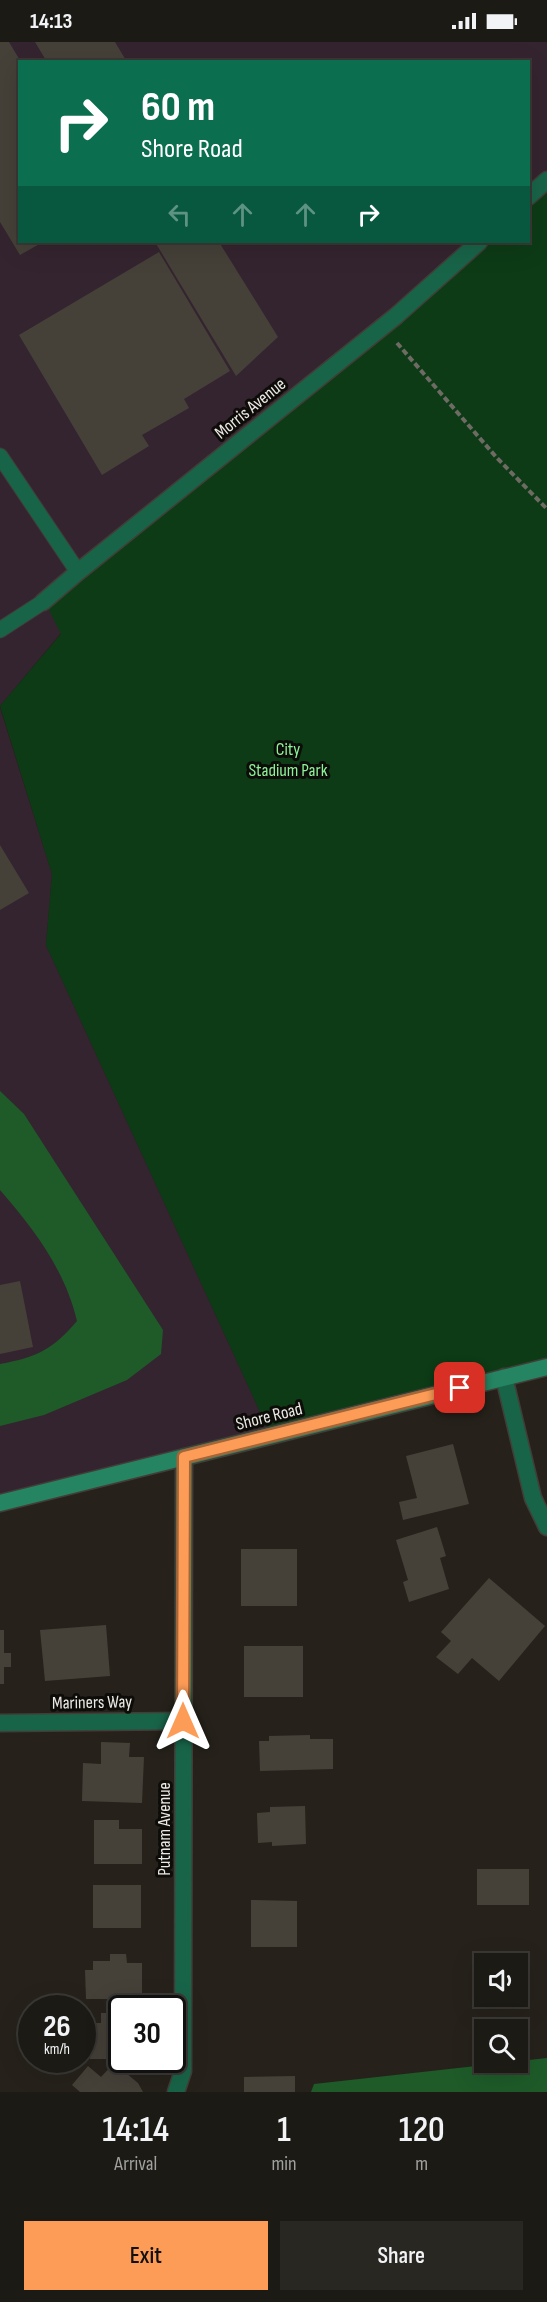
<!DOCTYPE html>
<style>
body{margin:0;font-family:"Sofia Sans Condensed",sans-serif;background:#292722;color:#f1f3f6;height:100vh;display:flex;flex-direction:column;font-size:22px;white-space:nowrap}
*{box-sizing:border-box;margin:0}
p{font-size:20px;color:#a0a1a0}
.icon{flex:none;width:33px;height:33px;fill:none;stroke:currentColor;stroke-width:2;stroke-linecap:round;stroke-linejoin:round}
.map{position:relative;height:2050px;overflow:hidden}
.side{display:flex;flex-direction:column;background:#1c1a14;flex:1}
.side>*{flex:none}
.hud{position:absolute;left:18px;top:18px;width:512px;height:183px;border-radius:0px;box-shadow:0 6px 24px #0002,0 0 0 2px #3a3834;background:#0b6e4f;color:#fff;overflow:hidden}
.fabs{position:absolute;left:474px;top:1911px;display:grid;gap:12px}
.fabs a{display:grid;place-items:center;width:54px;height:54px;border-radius:0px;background:#1c1a14;box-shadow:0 6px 24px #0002,0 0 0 2px #3a3834;font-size:30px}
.speed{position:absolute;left:18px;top:1953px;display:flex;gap:12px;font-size:30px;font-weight:700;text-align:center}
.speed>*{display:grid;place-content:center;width:78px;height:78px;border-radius:50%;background:#1c1a14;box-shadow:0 6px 24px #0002,0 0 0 2px #3a3834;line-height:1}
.speed small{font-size:15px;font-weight:400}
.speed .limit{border:3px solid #111;border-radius:9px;background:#fff;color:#111}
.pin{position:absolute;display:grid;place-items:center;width:51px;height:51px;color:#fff;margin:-26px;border-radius:12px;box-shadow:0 3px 9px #0006}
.me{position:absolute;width:66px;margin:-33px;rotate:0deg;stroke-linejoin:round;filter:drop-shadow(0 0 4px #0008)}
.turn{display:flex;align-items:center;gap:21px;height:126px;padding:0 24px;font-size:27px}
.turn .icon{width:78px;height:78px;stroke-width:2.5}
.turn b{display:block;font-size:42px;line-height:51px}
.lanes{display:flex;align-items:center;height:57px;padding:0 24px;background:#0003;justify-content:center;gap:30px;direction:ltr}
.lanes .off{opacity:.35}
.eta{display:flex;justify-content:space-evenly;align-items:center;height:102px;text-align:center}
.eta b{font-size:36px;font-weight:600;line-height:42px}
.button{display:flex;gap:12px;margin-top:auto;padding:12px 24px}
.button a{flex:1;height:69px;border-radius:0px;background:#fd9c57;color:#111;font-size:24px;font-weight:600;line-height:69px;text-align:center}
.button a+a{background:#292722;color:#f1f3f6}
.status{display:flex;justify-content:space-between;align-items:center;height:42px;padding:0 30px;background:#1c1a14;direction:ltr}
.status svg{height:16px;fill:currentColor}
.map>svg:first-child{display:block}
.industrial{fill:#34242f}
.green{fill:#0d3b16}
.forest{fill:#1e5b29}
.building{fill:#454139}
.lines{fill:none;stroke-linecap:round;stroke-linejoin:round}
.service-casing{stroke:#423e37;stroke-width:17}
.minor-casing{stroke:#423e37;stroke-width:19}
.secondary-casing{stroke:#423e37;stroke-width:19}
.path{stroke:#6e6a64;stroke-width:4;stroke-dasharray:6 3;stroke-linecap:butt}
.service{stroke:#186449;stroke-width:15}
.minor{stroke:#186449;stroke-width:16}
.secondary{stroke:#258462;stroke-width:16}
.route-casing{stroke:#a46539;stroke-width:15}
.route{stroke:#fd9c57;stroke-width:10}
.labels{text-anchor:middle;stroke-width:6;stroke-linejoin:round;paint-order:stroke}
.street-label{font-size:18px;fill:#ece9e5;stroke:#0d0c09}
.park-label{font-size:18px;fill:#8bf397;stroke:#0d0c09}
</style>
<div class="status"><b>14:13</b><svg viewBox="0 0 49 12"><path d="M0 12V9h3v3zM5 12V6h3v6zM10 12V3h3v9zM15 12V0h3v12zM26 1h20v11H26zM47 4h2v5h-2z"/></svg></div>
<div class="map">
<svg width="547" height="2050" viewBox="0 0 547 2050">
<rect width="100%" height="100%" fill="#26221b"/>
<g class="industrial">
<path d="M0 0H547V129L528 146V20H20V200H469L61 591 0 664Z"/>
<path d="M0 666 52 832 46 903 272 1396 0 1462Z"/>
</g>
<path class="green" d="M547 129V1328L272 1396 46 903 52 832 0 664 61 592 46 562 406 256 469 200H528V146Z"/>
<g class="forest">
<path d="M0 1049 24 1072 163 1288 161 1312 127 1338 44 1373 0 1384V1322C37 1315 52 1308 77 1279 65 1228 34 1187 0 1148Z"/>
<path d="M547 2016V2050H311L314 2042Z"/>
</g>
<g class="building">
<path d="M0 0H9L21 20 20 200H43L20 213 0 180Z"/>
<path d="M35 0H115L127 20H47Z"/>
<path d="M155 200H219L278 295 236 334Z"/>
<path d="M159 210 230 329 184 357 189 366 142 393 149 404 102 433 19 293Z"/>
<path d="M0 803 29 851 0 868Z"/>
<path d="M20 1239 33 1305 0 1312V1243Z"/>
<path d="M453 1402 469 1462 403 1478 399 1460 417 1456 406 1414Z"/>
<path d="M437 1485 446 1514 440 1516 449 1547 409 1560 403 1540 408 1538 396 1498Z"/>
<rect x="241" y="1507" width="56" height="57"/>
<path d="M489 1536 545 1584 499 1639 472 1616 458 1632 436 1615 451 1599 441 1590Z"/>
<path d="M106 1583 110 1634 45 1639 40 1588Z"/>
<path d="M0 1588H4V1611H11V1625H4V1642H0Z"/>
<rect x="244" y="1604" width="59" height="51"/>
<path d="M310 1693V1697H333V1727L260 1729 259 1699H269V1694Z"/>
<path d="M101 1700 130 1701 129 1715H144L142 1761 82 1759 83 1721 101 1722Z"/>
<path d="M305 1764 306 1802 272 1804V1800L258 1801 257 1771 270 1770V1765Z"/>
<path d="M94 1778H119V1787H142V1822H94Z"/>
<rect x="477" y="1827" width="52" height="36"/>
<rect x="93" y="1843" width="48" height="43"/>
<path d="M251 1858 297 1859V1905H251Z"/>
<path d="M110 1912H126L127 1921H142V1957H86L85 1928H93V1919H110Z"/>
<path d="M101 1971H120L122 2017H90V1981H101Z"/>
<path d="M114 2021 138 2041 143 2050H80L72 2043 88 2024 101 2035Z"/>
<path d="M295 2034V2050H244V2035Z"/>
</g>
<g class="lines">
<g class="service-casing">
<g id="service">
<path d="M0 414 78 530"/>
<path d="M0 588 43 560"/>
</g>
</g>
<g class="minor-casing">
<g id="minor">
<path d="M528 155 547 138"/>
<path d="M43 560 78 530 396 274 479 200"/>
<path d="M504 1335 533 1456 547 1485"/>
<path d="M0 1681 183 1679"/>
<path d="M176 2050 183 2029 184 1415"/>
</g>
</g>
<g class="secondary-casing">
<path id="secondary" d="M0 1461 547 1325"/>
</g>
<path class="path" d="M397 301 497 416 547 467"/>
<use href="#service" class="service"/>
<use href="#minor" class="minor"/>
<use href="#secondary" class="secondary"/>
</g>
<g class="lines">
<g class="route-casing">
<path id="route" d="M183 1679 184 1415 460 1346"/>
</g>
<use href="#route" class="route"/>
</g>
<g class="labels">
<g class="street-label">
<text transform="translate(250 366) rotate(-39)" y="6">Morris Avenue</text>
<text transform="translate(269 1374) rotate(-14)" y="6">Shore Road</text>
<text transform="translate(92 1660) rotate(-1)" y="6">Mariners Way</text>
<text transform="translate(164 1787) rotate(-90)" y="6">Putnam Avenue</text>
</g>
<g class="park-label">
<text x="288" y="713">City<tspan x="288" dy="21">Stadium Park</tspan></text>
</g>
</g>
</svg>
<div class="fabs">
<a><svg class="icon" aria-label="sound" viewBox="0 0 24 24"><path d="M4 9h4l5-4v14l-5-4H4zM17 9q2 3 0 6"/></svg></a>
<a><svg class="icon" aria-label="search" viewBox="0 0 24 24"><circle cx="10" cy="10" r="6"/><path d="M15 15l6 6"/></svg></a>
</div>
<div class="speed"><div>26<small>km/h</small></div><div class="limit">30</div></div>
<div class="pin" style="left:460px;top:1346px;background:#d93025"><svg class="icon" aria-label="arrive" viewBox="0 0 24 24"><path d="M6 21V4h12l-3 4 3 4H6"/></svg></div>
<svg class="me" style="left:183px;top:1679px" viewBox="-20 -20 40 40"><path d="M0-17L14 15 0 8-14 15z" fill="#fd9c57" stroke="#fff" stroke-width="4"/></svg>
<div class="hud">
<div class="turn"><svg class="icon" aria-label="right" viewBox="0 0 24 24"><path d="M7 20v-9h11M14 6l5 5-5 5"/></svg><div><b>60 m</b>Shore Road</div></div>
<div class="lanes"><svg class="icon off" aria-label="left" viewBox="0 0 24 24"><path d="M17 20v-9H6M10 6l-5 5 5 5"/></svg><svg class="icon off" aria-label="ahead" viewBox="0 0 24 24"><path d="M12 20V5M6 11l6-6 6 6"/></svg><svg class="icon off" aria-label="ahead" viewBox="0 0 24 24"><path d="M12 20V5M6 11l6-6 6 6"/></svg><svg class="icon" aria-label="right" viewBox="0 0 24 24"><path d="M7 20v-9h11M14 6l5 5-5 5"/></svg></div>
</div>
</div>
<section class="side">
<div class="eta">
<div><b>14:14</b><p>Arrival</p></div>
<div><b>1</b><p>min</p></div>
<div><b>120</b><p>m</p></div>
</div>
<div class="button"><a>Exit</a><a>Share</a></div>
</section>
